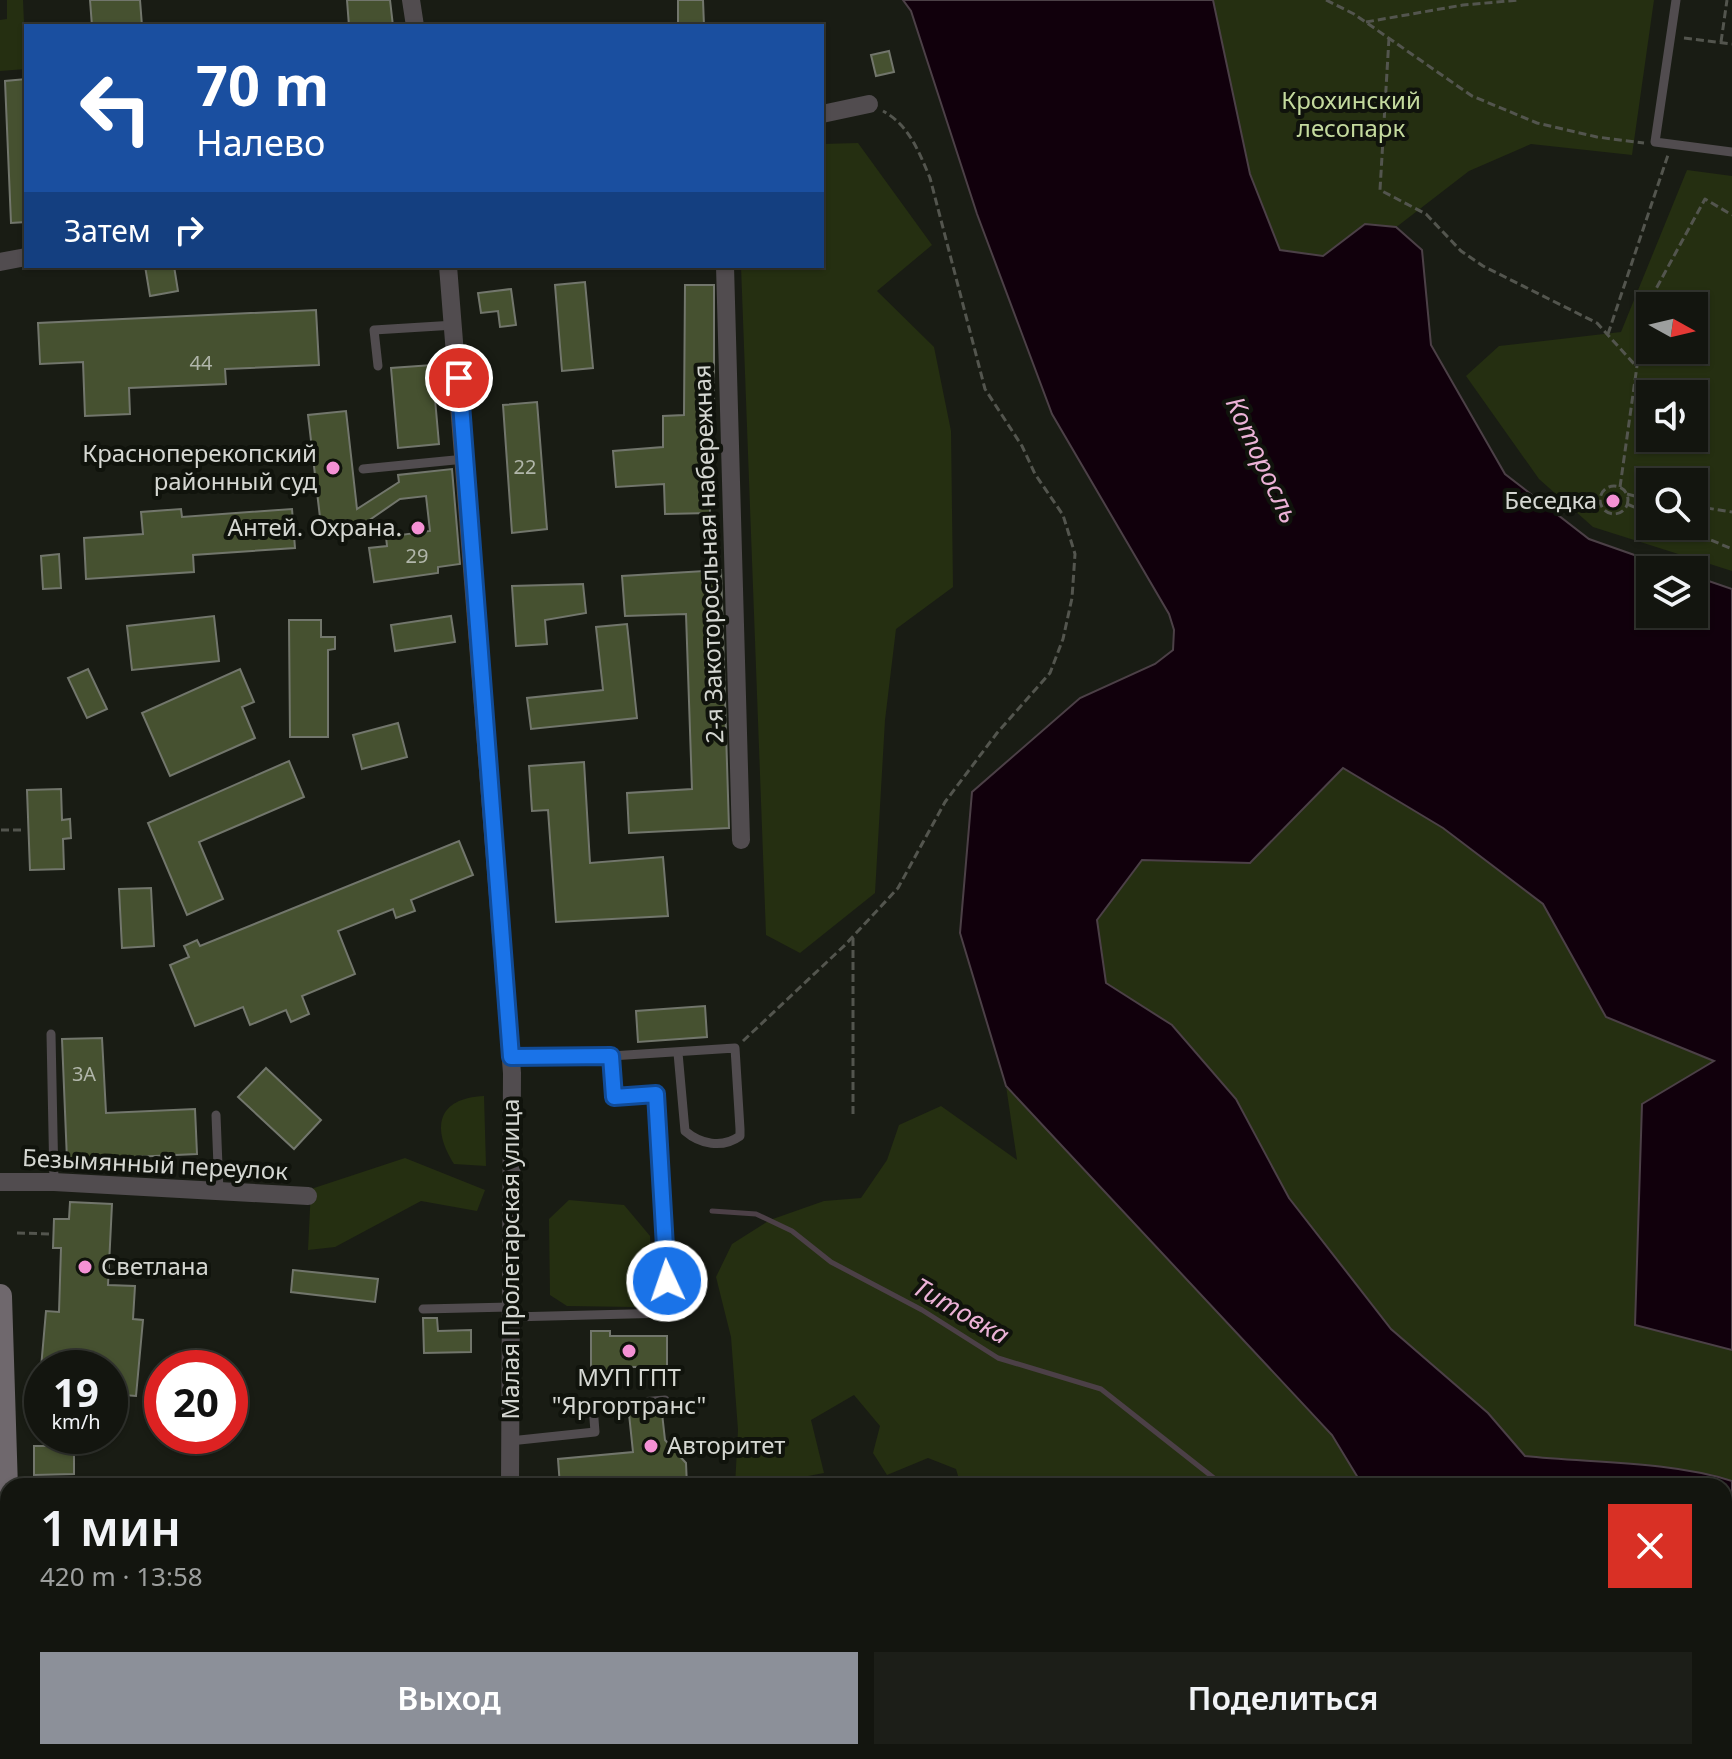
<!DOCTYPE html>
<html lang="ru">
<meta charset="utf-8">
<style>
body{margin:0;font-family:"Noto Sans",sans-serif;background:#1c1e18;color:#f1f3f6;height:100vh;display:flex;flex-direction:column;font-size:30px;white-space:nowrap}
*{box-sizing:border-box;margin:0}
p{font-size:26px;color:#9d9f9e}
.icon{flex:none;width:44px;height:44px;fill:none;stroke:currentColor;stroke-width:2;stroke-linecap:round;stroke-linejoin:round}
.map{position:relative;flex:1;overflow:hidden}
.drawer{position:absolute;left:0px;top:1478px;width:1732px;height:282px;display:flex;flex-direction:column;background:#13150f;border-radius:24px 24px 0 0;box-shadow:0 2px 6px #0004,0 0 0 2px #32342f}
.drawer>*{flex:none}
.guide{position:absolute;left:24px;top:24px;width:800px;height:244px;border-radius:0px;box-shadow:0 2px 6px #0004,0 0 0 2px #32342f;background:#1a4fa0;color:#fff;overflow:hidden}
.needle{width:52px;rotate:98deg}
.fabs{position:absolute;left:1636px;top:292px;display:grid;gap:16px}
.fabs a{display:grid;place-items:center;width:72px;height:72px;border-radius:0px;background:#13150f;box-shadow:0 2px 6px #0004,0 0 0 2px #32342f;font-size:40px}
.speed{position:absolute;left:24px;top:1350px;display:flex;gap:16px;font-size:40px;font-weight:700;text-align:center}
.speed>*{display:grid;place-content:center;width:104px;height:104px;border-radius:50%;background:#13150f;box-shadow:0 2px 6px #0004,0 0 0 2px #32342f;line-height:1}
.speed small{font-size:20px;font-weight:400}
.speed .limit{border:12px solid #d22;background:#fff;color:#111}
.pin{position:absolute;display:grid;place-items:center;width:68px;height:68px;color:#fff;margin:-34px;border:4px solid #fff;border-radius:50%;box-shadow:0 2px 8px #0007}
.me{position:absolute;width:88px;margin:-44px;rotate:357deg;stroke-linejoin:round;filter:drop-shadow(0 0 6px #0008)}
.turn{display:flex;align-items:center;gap:28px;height:168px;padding:0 40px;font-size:36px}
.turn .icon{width:104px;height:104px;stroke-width:2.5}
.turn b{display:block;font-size:56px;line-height:68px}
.then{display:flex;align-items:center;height:76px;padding:0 40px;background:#0003;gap:16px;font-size:30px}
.round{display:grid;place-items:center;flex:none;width:84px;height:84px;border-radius:0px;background:#1c1e18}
.summary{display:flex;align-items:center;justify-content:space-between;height:136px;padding:0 40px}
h1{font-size:48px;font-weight:600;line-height:60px}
.cta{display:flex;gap:16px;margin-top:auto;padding:16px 40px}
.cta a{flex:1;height:92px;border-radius:0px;background:#8c9099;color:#fff;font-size:32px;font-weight:600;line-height:92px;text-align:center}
.cta a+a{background:#1c1e18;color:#f1f3f6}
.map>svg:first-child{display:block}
.green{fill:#252f11;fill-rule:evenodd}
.water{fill:#11000c;stroke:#4c4047;stroke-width:2}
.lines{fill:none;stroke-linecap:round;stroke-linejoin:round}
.stream{stroke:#4c4047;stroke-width:5}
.building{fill:#465130;stroke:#72766c;stroke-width:2}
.path{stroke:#53554e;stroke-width:3;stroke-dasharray:8 4;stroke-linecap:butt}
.lane{stroke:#514c4f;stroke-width:9}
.street{stroke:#514c4f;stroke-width:18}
.secondary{stroke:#6f686d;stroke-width:24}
.primary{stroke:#877e83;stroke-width:24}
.route-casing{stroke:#114b97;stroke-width:20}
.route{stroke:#1a73e8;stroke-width:14}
.poi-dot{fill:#f491d4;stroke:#10130c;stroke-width:3}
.labels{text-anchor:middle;stroke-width:8;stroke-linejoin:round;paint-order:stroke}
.number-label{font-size:20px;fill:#b1b6aa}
.park-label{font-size:24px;fill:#c4da9e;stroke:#10130c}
.poi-label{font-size:24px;fill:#d5d7d2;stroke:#10130c;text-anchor:end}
.street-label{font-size:24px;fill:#d5d7d2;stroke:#10130c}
.water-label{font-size:26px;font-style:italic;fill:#ecb2d7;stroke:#10130c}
</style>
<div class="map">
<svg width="1732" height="1759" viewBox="0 0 1732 1759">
<rect width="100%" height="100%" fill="#191c14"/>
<g class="green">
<path d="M7 0H23L26 69 0 71V20L7 19Z"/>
<path d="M1211 0H1654L1632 155 1531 144 1469 171 1342 269 1282 261 1229 115Z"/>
<path d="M858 143 932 245 877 291 934 347 951 431 953 587 896 629 885 720 875 893 800 953 766 935 741 266H822V144Z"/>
<path d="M1687 170 1732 176V571L1593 527 1539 479 1466 376 1499 346 1621 332ZM1650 306H1694V350H1650ZM1650 394H1694V438H1650ZM1650 482H1694V526H1650Z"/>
<path d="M1343 768 1443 828 1543 904 1606 1017 1715 1062 1635 1324 1732 1350V1481C1673 1462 1588 1462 1525 1456L1488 1413 1391 1329 1289 1198 1236 1099 1173 1025 1106 983 1097 920 1142 860 1251 863Z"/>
<path d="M1006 1086 1332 1435 1363 1486H961L956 1469 928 1458 887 1475 873 1453 880 1426 854 1395 811 1420 824 1473 755 1486H735L738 1430 731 1337 716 1277 732 1244 770 1220 824 1201 861 1198 887 1160 899 1125 941 1106 1017 1160Z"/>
<path d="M484 1096 486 1166 454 1164C431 1128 437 1098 484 1096Z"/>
<path d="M405 1158 485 1190 477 1211 421 1201 335 1247 308 1250 311 1189Z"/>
<path d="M569 1200 624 1205 650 1236 653 1291 636 1307 567 1306 550 1295 549 1219Z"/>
<path d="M1724 1631 1732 1632V1759H1400L1399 1752H1724Z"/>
<path d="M1222 1752H1374L1376 1759H1226Z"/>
</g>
<path class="water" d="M903 0H1213L1250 174 1280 250 1323 256 1365 224 1396 227 1422 250 1431 345 1505 474 1589 539 1677 570H1650V614H1694V576L1732 589V1350L1635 1325 1642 1104 1714 1061 1606 1017 1543 904 1443 828 1343 768 1250 863 1142 860 1097 920 1106 983 1172 1025 1236 1099 1289 1198 1391 1329 1488 1413 1525 1456C1590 1463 1670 1461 1732 1481V1632L1724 1631V1486H1363L1332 1435 1006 1086 960 933 972 792 1080 698 1155 664 1173 650 1174 630 1169 614 1052 414 977 214 911 11Z"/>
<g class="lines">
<path class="stream" d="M712 1211 756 1214 792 1231 831 1262 922 1310 998 1358 1101 1389 1224 1486"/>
</g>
<g class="building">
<path d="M90 0H140L142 26H92Z"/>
<path d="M347 0H390L393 26H349Z"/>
<path d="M678 0H703L704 26H678Z"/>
<path d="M889 51 894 72 876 76 871 55Z"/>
<path d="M26 79V222L11 223 5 81Z"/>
<path d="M145 266H174L178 291 150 296Z"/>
<path d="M585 282 593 368 562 371 555 285Z"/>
<path d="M685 285H714V406H708L710 513 665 514 664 484 616 487 613 451 663 447V416L684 415Z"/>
<path d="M511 289 516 325 500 327 498 311 481 313 478 293Z"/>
<path d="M316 310 319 365 225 369 226 384 129 388 130 414 85 416 83 362 40 364 38 323Z"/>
<path d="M432 365 439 444 398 448 391 368Z"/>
<path d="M537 402 547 529 512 533 503 405Z"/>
<path d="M346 411 357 509 399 482 398 475 452 469 460 564 438 567V573L374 582 369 548 387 546 386 537 430 531 426 496 400 499 368 521 321 526 308 415Z"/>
<path d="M181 509 182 517 292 509 295 548 193 555 194 572 86 579 84 538 143 534 141 512Z"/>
<path d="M59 554 61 588 43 589 41 556Z"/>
<path d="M721 570 729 828 629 833 627 793 692 789 686 614 625 616 622 576Z"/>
<path d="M583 584 586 613 545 620 547 644 516 646 512 586Z"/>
<path d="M214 616 219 661 132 670 127 626Z"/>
<path d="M451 616 455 642 395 651 391 625Z"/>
<path d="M289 620H321V637H335V649L328 650V737H290Z"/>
<path d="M627 624 637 718 531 729 527 698 603 690 596 627Z"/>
<path d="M88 669 107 709 87 718 68 678Z"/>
<path d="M240 669 254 702 242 707 255 738 170 776 142 713Z"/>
<path d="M398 723 407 757 362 769 353 735Z"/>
<path d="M289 761 304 797 199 842 223 899 187 915 148 823Z"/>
<path d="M584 762 590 863 663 857 668 916 556 922 548 810 532 811 529 766Z"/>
<path d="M61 789 62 820 70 819 71 838 63 839 64 869 30 870 27 790Z"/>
<path d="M459 841 473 875 411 900 415 911 396 918 393 909 338 931 355 974 302 996 309 1014 291 1022 286 1010 250 1025 243 1007 195 1026 170 965 189 957 184 946 197 940 200 946Z"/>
<path d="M151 888 154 946 122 948 119 889Z"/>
<path d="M705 1006 707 1037 638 1042 636 1011Z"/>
<path d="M102 1038 106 1113 195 1109 197 1154 67 1160 62 1039Z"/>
<path d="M266 1068 321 1120 294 1149 238 1097Z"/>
<path d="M70 1202 112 1204 108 1285 135 1286 133 1319 143 1320 136 1396 110 1394V1368H41L46 1311 59 1312 61 1248H53L54 1219H69Z"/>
<path d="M293 1270 378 1279 375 1302 291 1292Z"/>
<path d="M423 1318H437L438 1331 471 1330V1352L424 1353Z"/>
<path d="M591 1331H610V1336H667V1367H610V1371L591 1372Z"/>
<path d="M662 1413 665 1440 686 1463 687 1486H560L558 1459 633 1452 629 1414Z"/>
<path d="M34 1446H74V1474L34 1475Z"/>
</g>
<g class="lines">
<g class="path">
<path d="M1326 0 1354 14 1472 96 1537 123 1597 137 1644 143"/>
<path d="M1366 22 1463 5 1520 0"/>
<path d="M1389 38 1380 190 1426 214 1461 251 1483 266 1597 323 1636 366"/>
<path d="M1684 38 1732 44"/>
<path d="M1721 42 1727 0"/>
<path d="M1608 334 1668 155"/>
<circle cx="1614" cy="500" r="14"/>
<path d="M1620 487 1645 309 1705 199 1732 215"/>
<path d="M1627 494 1650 500"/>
<path d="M1627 504 1650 514"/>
<path d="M1694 506 1732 512"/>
<path d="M1678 526 1732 549"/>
<path d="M1 830H25"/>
<path d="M743 1041 845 945 898 888 945 802 997 733 1050 673 1063 639 1072 598 1075 554 1063 515 1035 474 1022 446 985 389 930 178C919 152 909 125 883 111"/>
<path d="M853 1114V937"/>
<path d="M17 1233 53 1234"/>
<path d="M0 1670H8"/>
<path d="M70 1752 85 1759"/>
</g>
<g class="lane">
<path d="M1676 0 1655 142 1732 152"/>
<path d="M378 366 374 330 455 325"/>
<path d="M363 469 465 459"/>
<path d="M51 1034 54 1182"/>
<path d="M611 1056 735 1048 740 1129V1136C722 1149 700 1144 685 1131L678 1053"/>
<path d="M511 1057 611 1056 614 1097 656 1094 669 1313 511 1317"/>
<path d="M216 1115 219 1192"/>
<path d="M423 1309 511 1307"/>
<path d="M510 1441 595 1432 593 1406 665 1400"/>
<path d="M0 1573H8"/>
<path d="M245 1752H250"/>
</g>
<g class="street">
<path d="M411 0 415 26"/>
<path d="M822 114 869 104"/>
<path d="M0 262 26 257"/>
<path d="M448 266 512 1073 510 1486"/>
<path d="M725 266 741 840"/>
<path d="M0 1182H54L308 1196"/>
<path d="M0 1646 8 1642"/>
</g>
<g class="secondary">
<path d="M0 1296 8 1552"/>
<path d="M511 1752V1759"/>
</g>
<g class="primary">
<path d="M0 1738 8 1741"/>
<path d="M32 1752 48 1759"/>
</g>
</g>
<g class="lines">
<g class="route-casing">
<path id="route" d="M459 378 511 1057 611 1056 614 1097 656 1094 667 1281"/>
</g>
<use href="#route" class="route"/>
</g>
<g class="poi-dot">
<circle cx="333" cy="468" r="8"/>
<circle cx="1613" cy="501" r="8"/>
<circle cx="418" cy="528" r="8"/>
<circle cx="85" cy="1267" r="8"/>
<circle cx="629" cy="1351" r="8"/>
<circle cx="651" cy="1446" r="8"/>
</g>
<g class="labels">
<g class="number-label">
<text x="201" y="370">44</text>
<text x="525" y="474">22</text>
<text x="417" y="563">29</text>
<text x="84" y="1081">3А</text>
</g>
<g class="park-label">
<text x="1351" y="109">Крохинский<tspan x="1351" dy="28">лесопарк</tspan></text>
</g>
<g class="poi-label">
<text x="317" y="462">Красноперекопский<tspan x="317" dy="28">районный суд</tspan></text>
<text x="1597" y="509">Беседка</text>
<text x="402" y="536">Антей. Охрана.</text>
<text x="101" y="1275" text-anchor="start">Светлана</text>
<text x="629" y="1386" text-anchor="middle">МУП ГПТ<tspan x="629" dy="28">"Яргортранс"</tspan></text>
<text x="667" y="1454" text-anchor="start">Авторитет</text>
</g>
<g class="street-label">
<text transform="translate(709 554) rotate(-92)" y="8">2-я Закоторосльная набережная</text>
<text transform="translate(155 1165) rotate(3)" y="8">Безымянный переулок</text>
<text transform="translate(511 1259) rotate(-90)" y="8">Малая Пролетарская улица</text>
</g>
<g class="water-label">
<text transform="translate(1262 460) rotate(65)" y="9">Которосль</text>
<text transform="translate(961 1311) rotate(30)" y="9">Титовка</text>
</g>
</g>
</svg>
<div class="fabs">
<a><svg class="needle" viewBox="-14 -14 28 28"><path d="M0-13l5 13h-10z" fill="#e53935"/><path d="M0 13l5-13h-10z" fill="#9d9f9e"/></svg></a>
<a><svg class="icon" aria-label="sound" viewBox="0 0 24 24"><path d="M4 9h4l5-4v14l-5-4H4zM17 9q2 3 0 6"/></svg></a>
<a><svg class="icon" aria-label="search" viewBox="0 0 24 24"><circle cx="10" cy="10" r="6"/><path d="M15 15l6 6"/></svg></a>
<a><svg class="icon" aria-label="layers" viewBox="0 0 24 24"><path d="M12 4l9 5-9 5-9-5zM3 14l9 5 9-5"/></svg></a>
</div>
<div class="speed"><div>19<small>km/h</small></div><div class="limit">20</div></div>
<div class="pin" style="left:459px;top:378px;background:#d93025"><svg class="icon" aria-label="arrive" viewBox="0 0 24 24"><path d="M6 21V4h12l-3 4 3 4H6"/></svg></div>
<svg class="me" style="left:667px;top:1281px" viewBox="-20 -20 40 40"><circle r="17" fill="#1a73e8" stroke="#fff" stroke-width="3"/><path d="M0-11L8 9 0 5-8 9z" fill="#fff"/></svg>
<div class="guide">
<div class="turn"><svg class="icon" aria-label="left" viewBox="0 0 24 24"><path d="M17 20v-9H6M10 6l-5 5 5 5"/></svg><div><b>70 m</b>Налево</div></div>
<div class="then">Затем<svg class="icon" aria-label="right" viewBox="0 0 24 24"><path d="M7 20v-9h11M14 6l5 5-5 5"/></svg></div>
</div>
<section class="drawer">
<div class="summary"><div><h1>1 мин</h1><p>420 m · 13:58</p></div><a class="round" style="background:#d93025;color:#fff"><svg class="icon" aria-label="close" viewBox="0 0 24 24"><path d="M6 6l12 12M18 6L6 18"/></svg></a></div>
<div class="cta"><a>Выход</a><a>Поделиться</a></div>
</section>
</div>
